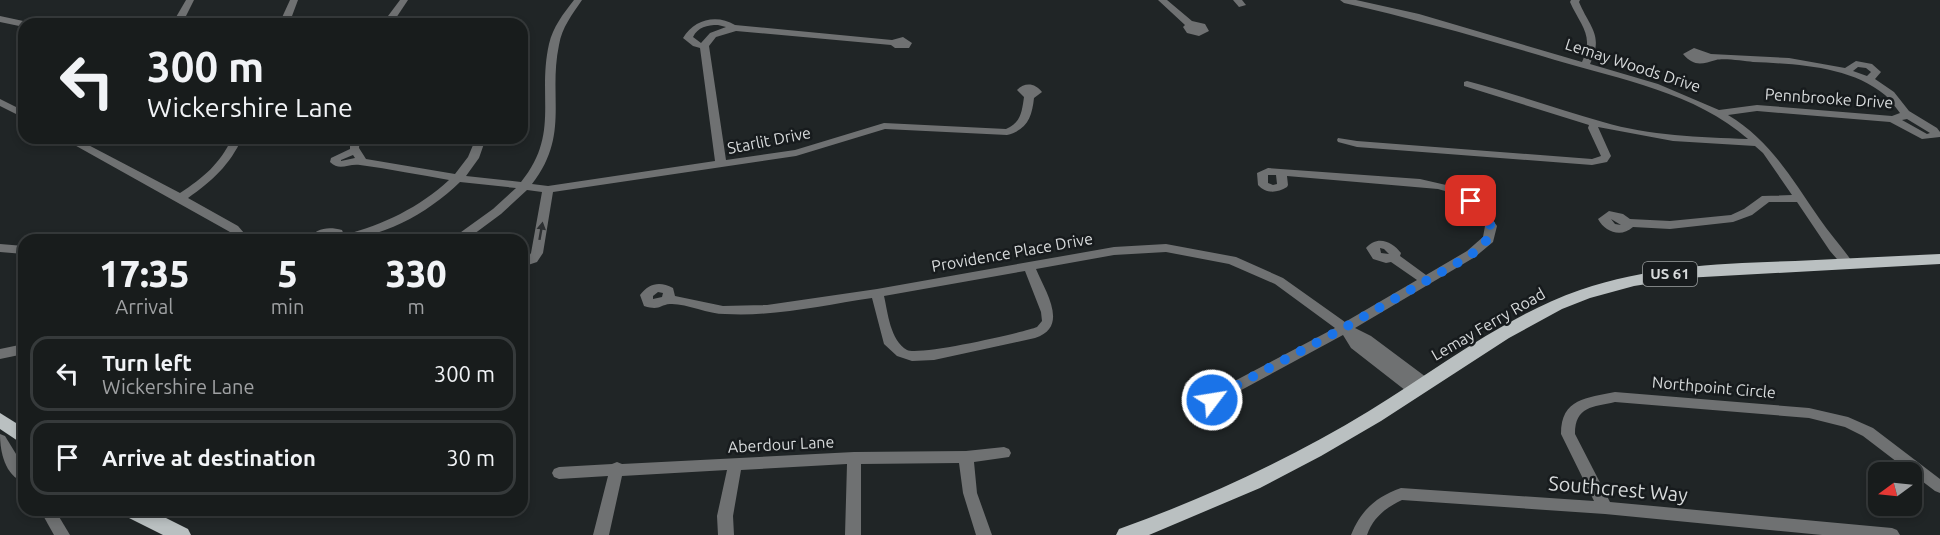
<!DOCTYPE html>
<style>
body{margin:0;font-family:Ubuntu,sans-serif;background:#212525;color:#f1f3f6;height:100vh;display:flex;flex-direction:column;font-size:22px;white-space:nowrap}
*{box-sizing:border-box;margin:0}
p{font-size:20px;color:#9fa1a3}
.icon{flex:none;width:33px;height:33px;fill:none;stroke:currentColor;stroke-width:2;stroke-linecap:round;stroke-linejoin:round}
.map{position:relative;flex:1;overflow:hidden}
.side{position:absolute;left:18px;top:234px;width:510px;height:282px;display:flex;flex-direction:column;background:#181c1c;border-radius:18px;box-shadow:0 3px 9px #0003,0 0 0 2px #363a3b}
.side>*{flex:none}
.hud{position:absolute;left:18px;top:18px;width:510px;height:126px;border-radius:18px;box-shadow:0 3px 9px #0003,0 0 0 2px #363a3b;background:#181c1c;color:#f1f3f6;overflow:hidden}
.needle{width:39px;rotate:255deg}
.buttons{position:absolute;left:1868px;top:462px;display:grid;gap:12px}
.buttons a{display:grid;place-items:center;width:54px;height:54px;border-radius:12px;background:#181c1c;box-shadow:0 3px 9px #0003,0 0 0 2px #363a3b;font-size:30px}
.pin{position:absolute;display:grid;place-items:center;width:51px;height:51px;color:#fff;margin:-26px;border-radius:12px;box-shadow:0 3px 9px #0006}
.me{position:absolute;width:66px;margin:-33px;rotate:59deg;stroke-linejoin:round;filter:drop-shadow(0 0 4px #0008)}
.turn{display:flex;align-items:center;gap:21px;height:126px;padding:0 30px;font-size:27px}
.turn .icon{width:78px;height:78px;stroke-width:2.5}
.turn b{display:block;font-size:42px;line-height:51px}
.eta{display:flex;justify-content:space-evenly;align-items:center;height:102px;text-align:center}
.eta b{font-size:36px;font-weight:800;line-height:42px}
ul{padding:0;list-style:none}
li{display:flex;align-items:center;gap:18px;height:75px;margin:0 12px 9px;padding:0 18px;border:3px solid #363a3b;border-radius:18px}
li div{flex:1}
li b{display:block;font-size:22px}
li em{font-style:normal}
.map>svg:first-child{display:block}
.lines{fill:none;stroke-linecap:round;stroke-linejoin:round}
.minor{fill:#6f7172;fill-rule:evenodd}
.major{fill:#bac0c1;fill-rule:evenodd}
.oneway{fill:#2d3032}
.route{stroke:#1a73e8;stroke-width:10;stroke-dasharray:0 18}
.labels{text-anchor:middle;stroke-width:5;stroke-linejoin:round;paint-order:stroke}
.shield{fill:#171b1d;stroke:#9da1a2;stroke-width:1.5}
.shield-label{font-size:15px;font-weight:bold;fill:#d7dadb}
.street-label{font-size:16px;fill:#d7dadb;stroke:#171b1d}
.near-street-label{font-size:20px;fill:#d7dadb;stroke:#171b1d}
</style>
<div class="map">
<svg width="1940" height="535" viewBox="0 0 1940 535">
<rect width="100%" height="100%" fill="#202526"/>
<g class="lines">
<g class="minor">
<path d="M186 0H194L182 24H172Z"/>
<path d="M290 0H298L289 24H279Z"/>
<path d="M400 0H408L392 24H382Z"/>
<path d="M574 0H582C572 15 562 27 559 45 548 97 570 135 532 184L548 186 715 161 700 48 693 46 683 38C694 19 717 14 735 25L892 40 903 37 912 43 909 48H895L891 45 736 31 716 37 709 46 726 160 795 150 884 123 1006 129C1021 123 1022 111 1024 97L1017 90C1025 82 1035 83 1042 92L1034 98C1032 117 1027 130 1007 135L885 129 796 156 553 192 543 253 537 262 522 267V259L529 256 531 253 542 192 527 190 501 214 474 234 464 240H450L493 209 516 188 460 182C427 214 380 240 333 240L332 236 320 240H307C316 228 328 226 342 230L344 235C383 225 420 207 449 180 420 175 390 169 360 165 348 163 340 172 330 162L331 158 350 149V138H360L359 148 366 159 455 174 468 157 476 138H486L479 158 466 176 521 182C560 134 537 97 549 44 553 27 563 14 574 0ZM718 25 726 27 710 33 701 43 693 37C698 27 707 25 718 25ZM353 155 355 158 341 161V160Z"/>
<path d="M1158 0H1167L1192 21 1205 24 1209 31 1199 36 1187 33 1183 27 1185 25Z"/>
<path d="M1233 0H1242L1246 5 1239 7Z"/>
<path d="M1340 0H1356L1419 14 1582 62C1595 35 1580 25 1570 2L1571 0H1580L1579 2C1590 28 1604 35 1590 64L1658 84 1719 110 1757 105 1892 116 1900 113C1895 107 1891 100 1885 95 1850 66 1797 64 1753 62 1744 61 1724 58 1716 60 1702 64 1694 67 1683 54L1694 48 1711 54 1789 58 1845 68 1856 61 1872 64 1881 72 1875 79 1894 92 1909 111 1937 128 1940 132V137L1922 139 1890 122 1757 111 1728 115C1771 141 1791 178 1819 218 1830 234 1843 248 1853 263L1851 266H1843L1830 251 1797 202H1769L1752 215 1733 222 1670 229 1633 227C1621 238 1605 232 1598 219L1609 211 1623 214 1630 219 1670 221 1731 215 1744 209 1762 196 1792 195 1763 153 1755 146 1673 141 1598 127 1611 156 1607 162 1592 165 1357 147 1338 142 1337 140 1338 138 1357 141 1592 159 1601 156 1588 128 1589 125 1464 86V82L1467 81C1512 93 1558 109 1603 122 1650 136 1699 137 1748 139 1696 93 1620 79 1555 60 1485 39 1415 19 1344 3ZM1858 67 1866 68 1871 72 1867 76 1853 71ZM1907 119 1930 133 1927 134 1902 120ZM1611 219 1621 225 1615 224Z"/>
<path d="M0 16 28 22 30 24H24V27L0 22Z"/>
<path d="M0 99 24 111V118L0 106Z"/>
<path d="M62 138H75L180 193C203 178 220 164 232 138H242C230 165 212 181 188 198L238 226 250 240H237L230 232Z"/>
<path d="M1268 168 1420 179 1459 188 1477 183 1493 189 1496 197 1482 205 1497 226 1493 242 1475 257 1355 328 1371 336 1430 380 1432 384 1430 388H1421L1422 390 1420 394 1415 395 1410 394 1351 348 1343 335 1234 394 1223 395 1217 404C1202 408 1192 406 1183 393L1185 383C1209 369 1207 383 1227 385L1335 328 1275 284 1229 264 1166 252 1114 255 1036 269C1045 291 1070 327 1035 338L934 360 912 361 897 356 884 344 872 298C824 305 774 317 725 314 708 314 685 303 670 304 659 305 660 311 644 306L640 295C649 283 660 281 673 288L675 296 723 306 767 305 877 289 1114 247 1166 244 1236 257 1283 278 1345 322 1417 280 1391 262 1386 263 1373 259 1366 248C1377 235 1392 241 1401 253L1400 256 1426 275 1467 251 1483 237 1485 226 1476 213 1463 200 1452 193 1438 189 1287 176 1288 185 1287 187C1277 193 1266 194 1258 185L1257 173ZM1268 175H1276L1277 184 1273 185 1268 183ZM1473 190 1481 191 1484 195 1476 199 1467 193ZM1380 248 1384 249 1389 254 1381 253ZM1025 271 1041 312 1042 321 1037 327C1022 333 919 356 907 350 890 340 888 313 884 296ZM658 292 663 293 662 297 653 299V296ZM1202 386 1208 390V395L1203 396 1197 391Z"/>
<path d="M0 244 24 246V254L0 252Z"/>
<path d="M24 344V354L0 359V349Z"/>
<path d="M1615 392 1809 408 1848 417 1873 428 1940 479V493L1935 491 1863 436 1845 427 1809 418 1615 402C1593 407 1575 406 1575 434L1610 502 1892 528 1897 530 1900 535H1822L1605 514 1402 500C1385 508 1373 518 1367 535H1351C1361 510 1376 497 1401 488L1594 501 1561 434C1561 398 1587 398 1615 392Z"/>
<path d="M0 434 5 436 24 467V482C5 476 0 452 0 434Z"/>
<path d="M1004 447 1009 449 1011 453 1009 457 974 462 977 493 992 535H976L963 493 959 463 861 464V535H845L847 464 741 470 733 516 734 535H718L717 516 727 470 622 476 609 535H593L608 476 559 479 554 477 552 473 554 469 559 467 612 464 617 462 622 464 854 452 966 451Z"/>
<path d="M40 510H55L70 535H54Z"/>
</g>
<g class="major">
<path d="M1940 254V264L1685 278 1634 286 1590 298 1562 309 1509 338 1381 421 1321 456 1260 488 1149 535H1116L1119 529C1206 498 1290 459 1369 411 1438 369 1503 317 1580 290 1650 266 1723 263 1795 261 1843 259 1892 256 1940 254Z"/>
<path d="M0 413 24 428V445L0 429Z"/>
<path d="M123 510H150L188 529 191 535H163L125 516Z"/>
</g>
</g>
<defs><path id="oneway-solid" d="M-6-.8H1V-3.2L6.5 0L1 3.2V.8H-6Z" transform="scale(1.5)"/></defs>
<use class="oneway" href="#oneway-solid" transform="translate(541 231) rotate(-80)"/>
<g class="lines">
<path class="route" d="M1212 400 1216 395 1215 389 1228 390 1344 328 1471 255 1489 238 1491 226 1480 208 1471 201"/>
</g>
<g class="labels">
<rect class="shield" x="1643" y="262" width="54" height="24" rx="4.5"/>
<g class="shield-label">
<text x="1670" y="279">US 61</text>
</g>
<g class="street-label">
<text transform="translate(1633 65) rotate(18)" y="6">Lemay Woods Drive</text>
<text transform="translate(1829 98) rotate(4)" y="6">Pennbrooke Drive</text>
<text transform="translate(769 140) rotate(-11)" y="6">Starlit Drive</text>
<text transform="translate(1012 252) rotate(-10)" y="6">Providence Place Drive</text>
<text transform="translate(1488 324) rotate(-30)" y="6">Lemay Ferry Road</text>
<text transform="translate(1714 387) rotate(5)" y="6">Northpoint Circle</text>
<text transform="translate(781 444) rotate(-3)" y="6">Aberdour Lane</text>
</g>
<g class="near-street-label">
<text transform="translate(1618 489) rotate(5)" y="7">Southcrest Way</text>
</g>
</g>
</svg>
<div class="buttons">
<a><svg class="needle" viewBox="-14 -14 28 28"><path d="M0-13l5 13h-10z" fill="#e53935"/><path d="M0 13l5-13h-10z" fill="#9fa1a3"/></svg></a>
</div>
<div class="pin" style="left:1471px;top:201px;background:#d93025"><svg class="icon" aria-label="arrive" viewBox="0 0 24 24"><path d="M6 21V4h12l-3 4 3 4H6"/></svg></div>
<svg class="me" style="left:1212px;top:400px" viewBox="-20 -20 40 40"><circle r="17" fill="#1a73e8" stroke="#fff" stroke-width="3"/><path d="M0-11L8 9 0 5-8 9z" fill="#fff"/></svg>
<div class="hud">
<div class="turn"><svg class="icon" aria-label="left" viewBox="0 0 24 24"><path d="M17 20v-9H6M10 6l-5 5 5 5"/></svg><div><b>300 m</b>Wickershire Lane</div></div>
</div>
<section class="side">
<div class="eta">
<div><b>17:35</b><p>Arrival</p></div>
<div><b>5</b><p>min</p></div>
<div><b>330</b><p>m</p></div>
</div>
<ul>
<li><svg class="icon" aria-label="left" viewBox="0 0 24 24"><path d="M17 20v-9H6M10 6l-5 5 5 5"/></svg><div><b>Turn left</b><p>Wickershire Lane</p></div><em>300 m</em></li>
<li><svg class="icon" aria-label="arrive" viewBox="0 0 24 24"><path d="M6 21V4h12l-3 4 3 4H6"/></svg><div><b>Arrive at destination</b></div><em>30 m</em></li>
</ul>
</section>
</div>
